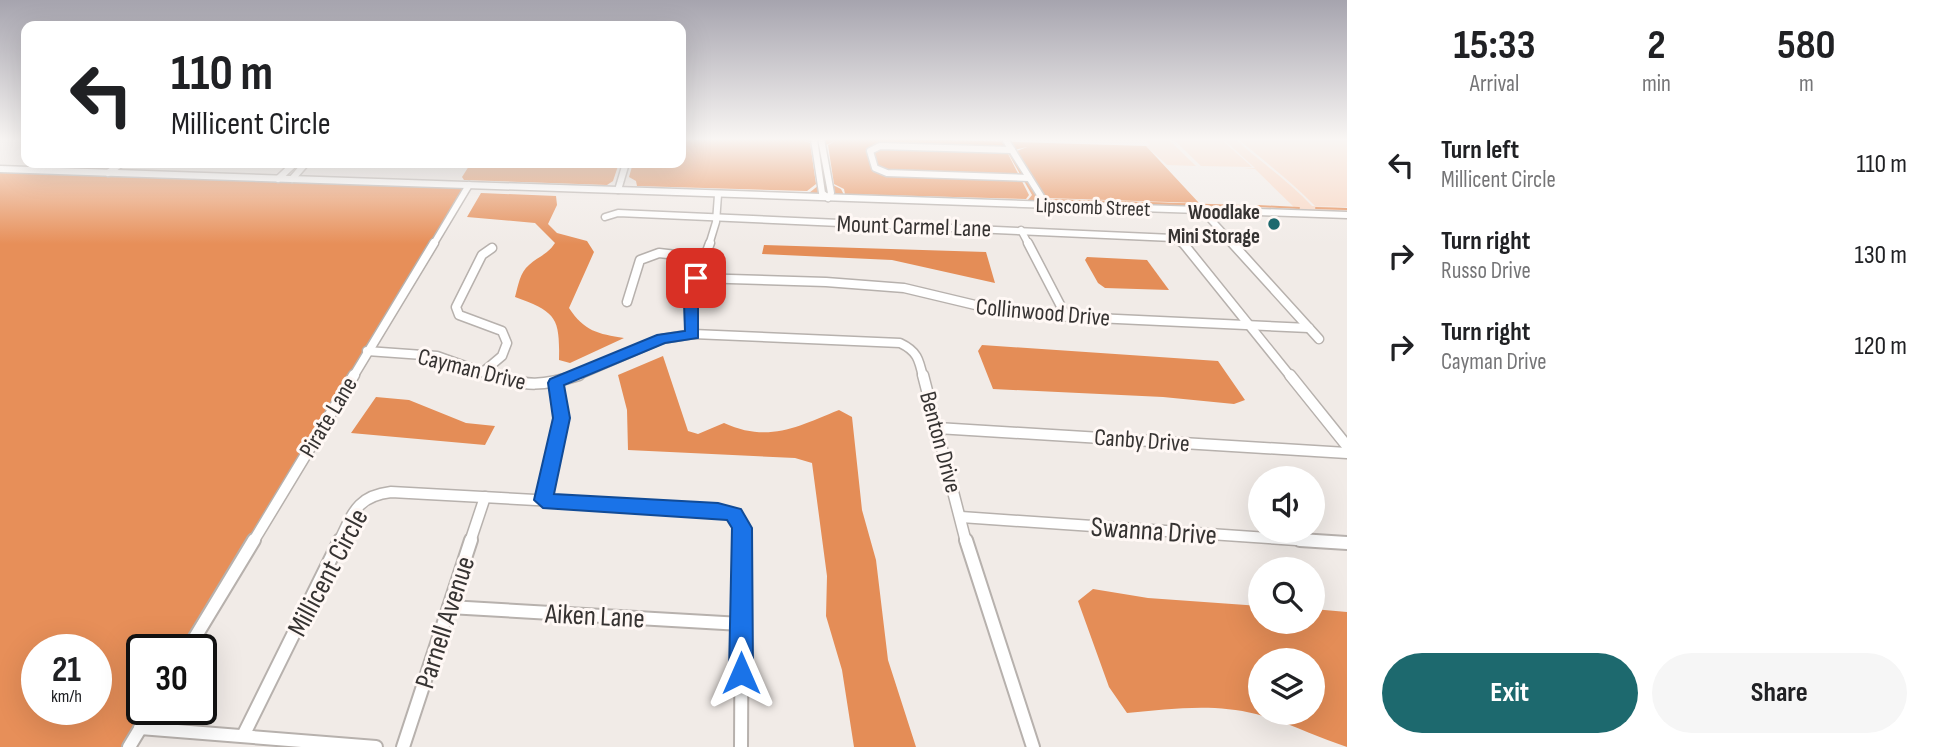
<!DOCTYPE html>
<style>
body{margin:0;font-family:"Sofia Sans Condensed",sans-serif;background:#f6f6f6;color:#202124;height:100vh;display:flex;flex-direction:column;font-size:26px;white-space:nowrap}
*{box-sizing:border-box;margin:0}
p{font-size:23px;color:#757577}
.icon{flex:none;width:38px;height:38px;fill:none;stroke:currentColor;stroke-width:2;stroke-linecap:round;stroke-linejoin:round}
.map{position:relative;flex:1;overflow:hidden}
.panel{display:flex;flex-direction:column;background:#fff;width:595px}
.panel>*{flex:none}
.hud{position:absolute;left:21px;top:21px;width:665px;height:147px;border-radius:14px;box-shadow:0 7px 28px #0002;background:#fff;color:#202124;overflow:hidden}
.controls{position:absolute;left:1248px;top:466px;display:grid;gap:14px}
.controls a{display:grid;place-items:center;width:77px;height:77px;border-radius:50%;background:#fff;box-shadow:0 7px 28px #0002;font-size:35px}
.speed{position:absolute;left:21px;top:634px;display:flex;gap:14px;font-size:35px;font-weight:700;text-align:center}
.speed>*{display:grid;place-content:center;width:91px;height:91px;border-radius:50%;background:#fff;box-shadow:0 7px 28px #0002;line-height:1}
.speed small{font-size:18px;font-weight:400}
.speed .limit{border:4px solid #111;border-radius:10px;background:#fff;color:#111}
.pin{position:absolute;display:grid;place-items:center;width:60px;height:60px;color:#fff;margin:-30px;border-radius:14px;box-shadow:0 4px 10px #0006}
.me{position:absolute;width:77px;margin:-38px;rotate:0deg;stroke-linejoin:round;filter:drop-shadow(0 0 5px #0008)}
.turn{display:flex;align-items:center;gap:24px;height:147px;padding:0 35px;font-size:32px}
.turn .icon{width:91px;height:91px;stroke-width:2.5}
.turn b{display:block;font-size:49px;line-height:60px}
.eta{display:flex;justify-content:space-evenly;align-items:center;height:119px;text-align:center}
.eta b{font-size:42px;font-weight:700;line-height:49px}
.primary-button{display:flex;gap:14px;margin-top:auto;padding:14px 35px}
.primary-button a{flex:1;height:80px;border-radius:42px;background:#1d696e;color:#fff;font-size:28px;font-weight:700;line-height:80px;text-align:center}
.primary-button a+a{background:#f6f6f6;color:#202124}
ul{padding:0;list-style:none}
li{display:flex;align-items:center;gap:21px;height:91px;padding:0 35px}
li div{flex:1}
li b{display:block;font-size:26px}
li em{font-style:normal}
main{display:flex;flex:1;min-height:0}
.map>svg:first-child{display:block}
.green{fill:#f9d6c2}
.forest{fill:#e78f59;fill-rule:evenodd}
.water{fill:#e48d57;fill-rule:evenodd}
.lines{fill:none;stroke-linecap:round;stroke-linejoin:round}
.stream{stroke:#e48d57;stroke-width:2}
.minor-far3-casing{stroke:#b7b1ad;stroke-width:9}
.minor-far2-casing{stroke:#b7b1ad;stroke-width:11}
.minor-far1-casing{stroke:#b7b1ad;stroke-width:13}
.minor-casing{stroke:#b7b1ad;stroke-width:16}
.minor-far3{stroke:#fff;stroke-width:6}
.minor-far2{stroke:#fff;stroke-width:8}
.minor-far1{stroke:#fff;stroke-width:10}
.minor{stroke:#fff;stroke-width:12}
.route{fill:#1a73e8;stroke:#114b97;stroke-width:2}
.poi-dot{fill:#1d696e;stroke:#fff8f5;stroke-width:2.5}
.labels{text-anchor:middle;stroke-width:6;stroke-linejoin:round;paint-order:stroke}
.far-street-label{font-size:21px;fill:#363332;stroke:#fff8f5}
.far-poi-label{font-size:21px;font-weight:bold;fill:#363332;stroke:#fff8f5;text-anchor:end}
.street-label{font-size:24px;fill:#363332;stroke:#fff8f5}
.near-street-label{font-size:28px;fill:#363332;stroke:#fff8f5}
</style>
<main>
<div class="map">
<svg width="1347" height="747" viewBox="0 0 1347 747">
<rect width="100%" height="100%" fill="#f1ebe7"/>
<g class="green">
<path d="M1144 139H1168L1196 166 1167 165 1146 146 1150 145Z"/>
<path d="M1173 139H1221L1252 167 1201 166Z"/>
<path d="M1223 139H1235C1261 162 1289 182 1312 206L1347 208V214L1299 212 1255 169 1243 168H1255Z"/>
<path d="M1238 139H1347V207L1315 206C1292 182 1264 161 1238 139Z"/>
</g>
<g class="forest">
<path d="M681 139H915L1146 146 1199 203 1046 198 1017 151 1027 147 1014 150 1044 199 1201 204 1206 209 752 191 809 193 819 185 812 143 803 140 810 143 816 184 807 191 637 186 636 181 629 177 633 163H681ZM835 141 828 145 834 184 844 189 845 194 1026 199 1029 195 1004 146 1032 195 1027 201 844 195 841 189 831 184 826 145Z"/>
<path d="M471 163H619L613 181 607 185 464 180 462 177Z"/>
<path d="M0 169 469 185 187 649H142V709H151L128 747H0ZM37 649H96V709H37Z"/>
</g>
<g class="water">
<path d="M481 193 556 196 557 205 548 224 557 233 587 241 594 252 569 308C584 331 598 334 624 338L570 363 559 360C560 317 556 312 515 297 518 286 520 272 529 265 539 256 547 255 555 243L535 223 467 217Z"/>
<path d="M764 245 986 252 995 283 892 260 762 254Z"/>
<path d="M1087 257 1147 260 1169 290 1105 288 1098 283 1085 260Z"/>
<path d="M982 345 1218 361 1245 400 1234 404 1163 397 993 389 978 351Z"/>
<path d="M663 356 688 431 698 434 724 423C768 443 797 427 839 410L852 417 862 510 876 560 888 660 916 747H854L842 670 826 616 827 576 812 463 795 458 628 450 627 410 618 375Z"/>
<path d="M376 397 409 400 466 423 495 426 485 445 351 433Z"/>
<path d="M1093 589 1148 598 1260 606V621H1312L1313 609 1347 612V747C1316 737 1287 722 1256 714 1213 703 1170 709 1127 713L1109 687 1078 601ZM1260 660H1312V712H1260Z"/>
</g>
<g class="lines">
<g class="stream">
<path d="M1051 200 1242 206"/>
<path d="M1258 206 1299 208"/>
<path d="M1316 208 1347 209"/>
</g>
<g class="minor-far3-casing">
<g id="minor-far3">
<path d="M814 139 822 193 828 198"/>
<path d="M821 139 831 193 828 198"/>
<path d="M1005 139 1047 206"/>
<path d="M1012 150 880 146 870 151 875 168 887 173 1029 178"/>
<path d="M0 169 1347 215"/>
<path d="M108 173 122 163"/>
<path d="M278 179 295 163"/>
<path d="M292 179 306 163"/>
<path d="M618 190 626 163"/>
<path d="M1203 211 1234 245"/>
<path d="M605 217 618 213 1173 238 1184 245"/>
<path d="M1021 230 1029 245"/>
<path d="M433 245 469 185"/>
<path d="M709 245 716 222 718 195"/>
</g>
</g>
<g class="minor-far2-casing">
<g id="minor-far2">
<path d="M1028 243 1066 316"/>
<path d="M1183 243 1291 377"/>
<path d="M1232 243 1319 339"/>
<path d="M696 278 826 282 904 288 1013 314 1309 328"/>
<path d="M627 302 640 260 659 253 703 258"/>
<path d="M693 334V290L710 243"/>
<path d="M367 351 437 356 496 377"/>
<path d="M483 372 502 356 507 343 502 331 459 315 456 307 482 255 492 248"/>
<path d="M353 377 434 243"/>
<path d="M574 377 662 339 693 334 900 343C917 351 919 359 923 377"/>
</g>
</g>
<g class="minor-far1-casing">
<g id="minor-far1">
<path d="M491 375C526 387 544 386 579 375"/>
<path d="M923 375 966 542"/>
<path d="M1290 375 1347 446"/>
<path d="M937 428 1347 453"/>
<path d="M543 500 562 418 556 383"/>
<path d="M961 517 1326 542"/>
<path d="M253 542 354 375"/>
<path d="M339 542C353 513 357 496 391 492L718 510 734 514 742 528V542"/>
<path d="M470 542 485 497"/>
</g>
</g>
<g class="minor-casing">
<g id="minor">
<path d="M966 540 1033 747"/>
<path d="M1300 540 1347 543"/>
<path d="M449 607 741 624"/>
<path d="M188 649 254 540"/>
<path d="M140 728 376 747"/>
<path d="M243 736 340 540"/>
<path d="M129 747 152 709"/>
<path d="M403 747 471 540"/>
<path d="M741 747 742 540"/>
</g>
</g>
<use href="#minor-far3" class="minor-far3"/>
<use href="#minor-far2" class="minor-far2"/>
<use href="#minor-far1" class="minor-far1"/>
<use href="#minor" class="minor"/>
</g>
<linearGradient id="sky" x2="0" y2="1"><stop stop-color="#a6a4ae"/><stop offset="0.57" stop-color="#f9f6f4"/><stop offset="1" stop-color="#f9f6f4" stop-opacity="0"/></linearGradient>
<rect width="1347" height="244" fill="url(#sky)"/>
<path class="route" d="M696 274 703 278 698 303V338L665 343 564 385 570 418 554 494 718 503 741 509 752 528 753 673 749 681 741 684 733 681 729 673 732 528 727 520 543 508 534 500 553 418 548 383 550 379 657 335 685 331 684 303 689 278Z"/>
<circle class="poi-dot" cx="1274" cy="224" r="7"/>
<g class="labels">
<g class="far-street-label">
<text transform="translate(1093 207) rotate(2)" y="7">Lipscomb Street</text>
</g>
<g class="far-poi-label">
<text x="1260" y="219">Woodlake<tspan x="1260" dy="24">Mini Storage</tspan></text>
</g>
<g class="street-label">
<text transform="translate(914 226) rotate(2)" y="8">Mount Carmel Lane</text>
<text transform="translate(1043 312) rotate(5)" y="8">Collinwood Drive</text>
<text transform="translate(472 369) rotate(14)" y="8">Cayman Drive</text>
<text transform="translate(328 417) rotate(-59)" y="8">Pirate Lane</text>
<text transform="translate(1142 440) rotate(4)" y="8">Canby Drive</text>
<text transform="translate(941 442) rotate(75)" y="8">Benton Drive</text>
</g>
<g class="near-street-label">
<text transform="translate(1154 530) rotate(4)" y="10">Swanna Drive</text>
<text transform="translate(327 572) rotate(-62)" y="10">Millicent Circle</text>
<text transform="translate(595 615) rotate(3)" y="10">Aiken Lane</text>
<text transform="translate(444 622) rotate(-72)" y="10">Parnell Avenue</text>
</g>
</g>
</svg>
<div class="controls">
<a><svg class="icon" aria-label="sound" viewBox="0 0 24 24"><path d="M4 9h4l5-4v14l-5-4H4zM17 9q2 3 0 6"/></svg></a>
<a><svg class="icon" aria-label="search" viewBox="0 0 24 24"><circle cx="10" cy="10" r="6"/><path d="M15 15l6 6"/></svg></a>
<a><svg class="icon" aria-label="layers" viewBox="0 0 24 24"><path d="M12 4l9 5-9 5-9-5zM3 14l9 5 9-5"/></svg></a>
</div>
<div class="speed"><div>21<small>km/h</small></div><div class="limit">30</div></div>
<div class="pin" style="left:696px;top:278px;background:#d93025"><svg class="icon" aria-label="arrive" viewBox="0 0 24 24"><path d="M6 21V4h12l-3 4 3 4H6"/></svg></div>
<svg class="me" style="left:741px;top:673px" viewBox="-20 -20 40 40"><path d="M0-17L14 15 0 8-14 15z" fill="#1a73e8" stroke="#fff" stroke-width="4"/></svg>
<div class="hud">
<div class="turn"><svg class="icon" aria-label="left" viewBox="0 0 24 24"><path d="M17 20v-9H6M10 6l-5 5 5 5"/></svg><div><b>110 m</b>Millicent Circle</div></div>
</div>
</div>
<section class="panel">
<div class="eta">
<div><b>15:33</b><p>Arrival</p></div>
<div><b>2</b><p>min</p></div>
<div><b>580</b><p>m</p></div>
</div>
<ul>
<li><svg class="icon" aria-label="left" viewBox="0 0 24 24"><path d="M17 20v-9H6M10 6l-5 5 5 5"/></svg><div><b>Turn left</b><p>Millicent Circle</p></div><em>110 m</em></li>
<li><svg class="icon" aria-label="right" viewBox="0 0 24 24"><path d="M7 20v-9h11M14 6l5 5-5 5"/></svg><div><b>Turn right</b><p>Russo Drive</p></div><em>130 m</em></li>
<li><svg class="icon" aria-label="right" viewBox="0 0 24 24"><path d="M7 20v-9h11M14 6l5 5-5 5"/></svg><div><b>Turn right</b><p>Cayman Drive</p></div><em>120 m</em></li>
</ul>
<div class="primary-button"><a>Exit</a><a>Share</a></div>
</section>
</main>
